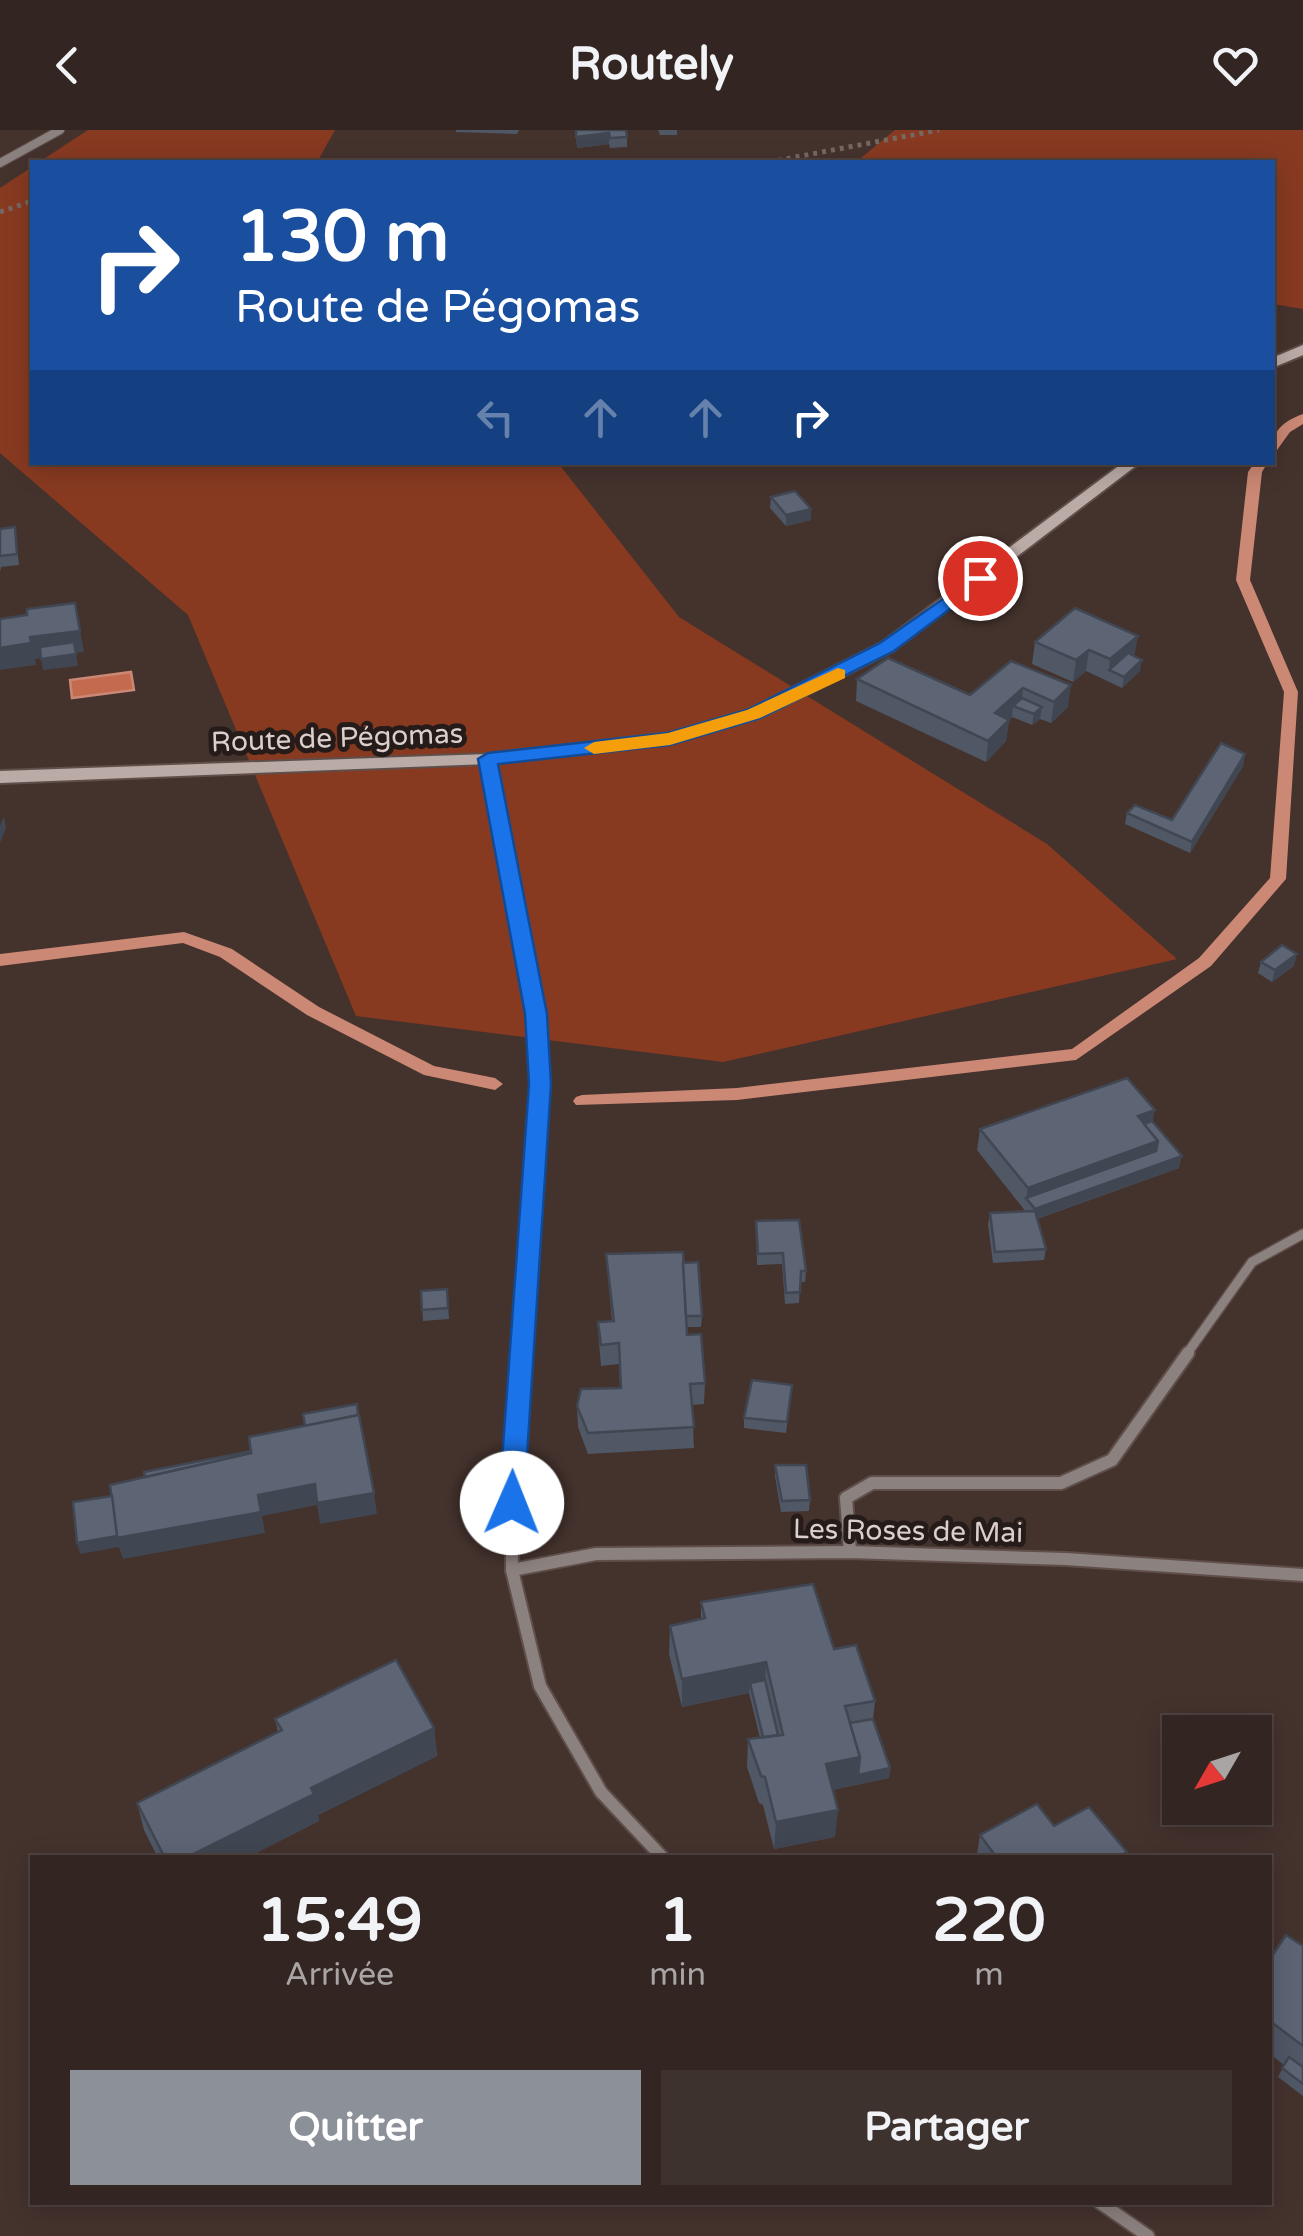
<!DOCTYPE html>
<html lang="fr">
<meta charset="utf-8">
<style>
body{margin:0;font-family:"Varela Round",sans-serif;background:#3e322f;color:#f1f3f6;height:100vh;display:flex;flex-direction:column;font-size:38px;white-space:nowrap}
*{box-sizing:border-box;margin:0}
p{font-size:32px;color:#a9a5a5}
.icon{flex:none;width:55px;height:55px;fill:none;stroke:currentColor;stroke-width:2;stroke-linecap:round;stroke-linejoin:round}
.map{position:relative;flex:1;overflow:hidden}
.details{position:absolute;left:30px;top:1725px;width:1242px;height:350px;display:flex;flex-direction:column;background:#332622;border-radius:0px;box-shadow:0 5px 25px #0003,0 0 0 2px #4e4340}
.details>*{flex:none}
.hud{position:absolute;left:30px;top:30px;width:1245px;height:305px;border-radius:0px;box-shadow:0 5px 25px #0003,0 0 0 2px #4e4340;background:#1a4fa0;color:#fff;overflow:hidden}
.needle{width:65px;rotate:231deg}
.buttons{position:absolute;left:1162px;top:1585px;display:grid;gap:20px}
.buttons a{display:grid;place-items:center;width:110px;height:110px;border-radius:0px;background:#332622;box-shadow:0 5px 25px #0003,0 0 0 2px #4e4340;font-size:50px}
.pin{position:absolute;display:grid;place-items:center;width:85px;height:85px;color:#fff;margin:-42px;border:5px solid #fff;border-radius:50%;box-shadow:0 2px 10px #0007}
.me{position:absolute;width:110px;margin:-55px;rotate:1deg;stroke-linejoin:round;filter:drop-shadow(0 0 8px #0008)}
.turn{display:flex;align-items:center;gap:35px;height:210px;padding:0 40px;font-size:45px}
.turn .icon{width:130px;height:130px;stroke-width:2.5}
.turn b{display:block;font-size:70px;line-height:85px}
.lanes{display:flex;align-items:center;height:95px;padding:0 40px;background:#0003;justify-content:center;gap:50px;direction:ltr}
.lanes .off{opacity:.35}
.eta{display:flex;justify-content:space-evenly;align-items:center;height:170px;text-align:center}
.eta b{font-size:60px;font-weight:700;line-height:70px}
.primary-button{display:flex;gap:20px;margin-top:auto;padding:20px 40px}
.primary-button a{flex:1;height:115px;border-radius:0px;background:#8c9099;color:#fff;font-size:40px;font-weight:700;line-height:115px;text-align:center}
.primary-button a+a{background:#3e322f;color:#f1f3f6}
header{display:flex;justify-content:space-between;align-items:center;height:130px;padding:0 40px;background:#332622;font-size:45px;font-weight:700}
.map>svg:first-child{display:block}
.green{fill:#883a21}
.water{fill:#c46a4f;stroke:#cb8874;stroke-width:2.5}
.lines{fill:none;stroke-linecap:round;stroke-linejoin:round}
.stream{fill:#cb8874;fill-rule:evenodd}
.minor-far2-casing{stroke:#5f4e49;stroke-width:10}
.minor-far1-casing{stroke:#5f4e49;stroke-width:12}
.minor-casing{stroke:#5f4e49;stroke-width:16}
.secondary-casing{stroke:#5f4e49;stroke-width:4}
.path{stroke:#776762;stroke-width:5;stroke-dasharray:4 5;stroke-linecap:butt}
.minor-far2{stroke:#8b817e;stroke-width:8}
.minor-far1{stroke:#8b817e;stroke-width:9}
.minor{stroke:#8b817e;stroke-width:12}
.secondary{fill:#baaba6;fill-rule:evenodd}
.wall{fill:#505765}
.shaded-wall{fill:#414752}
.building{fill:#5d6575;stroke:#414752;stroke-width:2.5}
.route{fill:#1a73e8;stroke:#114b97;stroke-width:2.5}
.slow{fill:#f59e0b}
.labels{text-anchor:middle;stroke-width:10;stroke-linejoin:round;paint-order:stroke}
.street-label{font-size:28px;fill:#dbcfcb;stroke:#251c1a}
</style>
<header><svg class="icon" aria-label="back" viewBox="0 0 24 24"><path d="M15 5l-7 7 7 7"/></svg>Routely<svg class="icon" aria-label="heart" viewBox="0 0 24 24"><path d="M12 20l-8-8c-3-5 5-10 8-4 3-6 11-1 8 4z"/></svg></header>
<div class="map">
<svg width="1303" height="2106" viewBox="0 0 1303 2106">
<rect width="100%" height="100%" fill="#44322d"/>
<g class="green">
<path d="M88 0H335L317 32H39Z"/>
<path d="M895 0H1303V179L1273 174 1272 32H856Z"/>
<path d="M32 37V332L558 333 679 487 1047 714 1177 829 723 932 356 886 188 485 0 323V58Z"/>
</g>
<path class="water" d="M131 542 134 560 72 568 70 550Z"/>
<g class="lines">
<g class="stream">
<path d="M1303 284V294L1290 302 1277 320 1272 321C1272 300 1284 291 1303 284Z"/>
<path d="M1255 332H1268L1262 342 1250 450 1298 562 1286 749 1211 836 1076 930 737 970 576 975 573 971 576 967 582 965 737 958 1072 919 1199 828 1270 748 1284 562 1236 450 1248 342Z"/>
<path d="M184 802 232 819 319 877 434 936 495 948 503 954 495 960 424 945 307 885 220 827 183 813 0 836V824Z"/>
</g>
<g class="minor-far2-casing">
<path id="minor-far2" d="M0 33 60 0"/>
</g>
<g class="minor-far1-casing">
<g id="minor-far1">
<path d="M488 629 536 884 540 954 520 1225"/>
<path d="M1186 1225 1252 1132 1303 1104"/>
</g>
</g>
<g class="minor-casing">
<g id="minor">
<path d="M520 1223 512 1339V1440L540 1556 601 1662 663 1728"/>
<path d="M850 1422 846 1368 872 1353H1061L1112 1330 1188 1223"/>
<path d="M512 1440 596 1424 850 1422 1066 1429 1303 1445"/>
<path d="M1099 2072 1148 2106"/>
</g>
</g>
<g class="secondary-casing">
<g id="secondary">
<path d="M1303 215V225L1272 238V228Z"/>
<path d="M1124 332H1141L893 521 760 588 676 612 488 634 0 653V641L488 624 669 603 748 580 881 513Z"/>
</g>
</g>
<g class="path">
<path d="M769 32 939 0"/>
<path d="M0 82 32 71"/>
</g>
<use href="#minor-far2" class="minor-far2"/>
<use href="#minor-far1" class="minor-far1"/>
<use href="#minor" class="minor"/>
<use href="#secondary" class="secondary"/>
</g>
<g class="wall">
<path d="M456 0H519L517 4 456 2Z"/>
<path d="M576 0 627 7V17L610 18 609 14 577 18Z"/>
<path d="M658 0H677V5H660Z"/>
<path d="M771 367 811 390 786 396 770 378Z"/>
<path d="M15 397 19 435 1 437 0 442V399Z"/>
<path d="M1035 512 1134 526 1140 541 1122 558 1086 541 1073 552 1032 534Z"/>
<path d="M1011 531 1068 577 1051 593 1040 589 1032 595 1012 587 1009 590 1006 611 986 632 856 571 857 549 970 565Z"/>
<path d="M1245 624 1243 636 1190 723 1125 694 1127 683 1172 690Z"/>
<path d="M1261 832 1294 836 1272 852 1258 843Z"/>
<path d="M1152 991 1179 1038 1037 1089 1046 1119 1044 1130 993 1133 988 1094 990 1083 1026 1082 977 1020 980 999Z"/>
<path d="M756 1091 806 1141 805 1152H800L799 1173 785 1174 782 1134 757 1135Z"/>
<path d="M606 1124 683 1133 702 1186 701 1197H687V1205L705 1253 704 1274 692 1275 694 1318 588 1324 578 1297 577 1276 620 1258 619 1234 601 1236 599 1213 598 1192 612 1191Z"/>
<path d="M447 1159 449 1189 423 1191 421 1161Z"/>
<path d="M791 1266 786 1303 744 1298V1288Z"/>
<path d="M775 1335 810 1370 809 1381 781 1382 775 1346Z"/>
<path d="M701 1472 834 1519 875 1571 873 1589 890 1638 889 1648 832 1660 835 1707 774 1719 763 1675 759 1673 747 1637 748 1609 760 1608 749 1563 682 1577 669 1524 670 1496 701 1489Z"/>
<path d="M275 1589 434 1598 437 1626 318 1685 319 1691 246 1728H158L144 1700 137 1673 278 1602Z"/>
<path d="M1054 1696 1127 1722 1126 1728H979L977 1724 980 1705Z"/>
<path d="M1303 1816V1966L1278 1947 1284 1935 1270 1924V1829Z"/>
</g>
<g class="shaded-wall">
<path d="M609 3V14L577 18 576 7Z"/>
<path d="M811 379V390L786 396V385Z"/>
<path d="M75 473 84 522 76 523 78 536 43 540 41 529 76 523 35 529 36 535 0 540V518L30 507Z"/>
<path d="M1138 506 1134 528 1109 540 1110 529Z"/>
<path d="M1089 520 1086 541 1073 552 1076 530Z"/>
<path d="M1142 530 1140 541 1122 558 1124 547Z"/>
<path d="M1071 555 1068 577 1051 593 1054 572Z"/>
<path d="M1023 558 1021 579 1013 576 1012 587 1009 590 1006 611 986 632 988 611 995 583Z"/>
<path d="M1042 577 1040 589 1032 595 1034 584Z"/>
<path d="M1245 624 1243 636 1190 723 1192 712Z"/>
<path d="M4 686 6 698 0 713V695Z"/>
<path d="M1297 824 1294 836 1272 852 1275 840Z"/>
<path d="M1155 980 1150 1002 1138 986Z"/>
<path d="M1158 1011 1153 1032 1026 1068 1024 1079 1028 1058Z"/>
<path d="M1182 1026 1179 1038 1033 1090 1035 1079Z"/>
<path d="M315 1354 374 1363 377 1384 320 1394 317 1375 262 1386 265 1403 123 1429 119 1417 80 1424 77 1413 258 1365Z"/>
<path d="M766 1532 765 1560 750 1553 749 1563 682 1577V1549Z"/>
<path d="M434 1598 437 1626 318 1685 319 1691 246 1728H185L311 1658Z"/>
<path d="M860 1627 890 1638 889 1648 823 1662 826 1634Z"/>
<path d="M838 1680 835 1707 774 1719 776 1692Z"/>
</g>
<g class="building">
<path d="M576 0H626L627 7 610 8 609 3 576 7Z"/>
<path d="M795 361 811 379 786 385 771 367Z"/>
<path d="M15 397 17 424 0 426V399Z"/>
<path d="M75 473 80 501 30 507 31 513 0 518V489L27 485V479Z"/>
<path d="M1075 478 1138 506 1110 529 1089 520 1076 530 1035 512Z"/>
<path d="M74 512 76 524 41 529 40 517Z"/>
<path d="M1128 523 1142 530 1124 547 1109 540Z"/>
<path d="M888 528 970 565 1011 531 1071 555 1054 572 1023 558 995 583 1009 590 988 611 857 549Z"/>
<path d="M1022 568 1042 577 1034 584 1013 576Z"/>
<path d="M1221 613 1245 624 1192 712 1127 683 1135 675 1172 690Z"/>
<path d="M1282 815 1297 824 1275 840 1261 832Z"/>
<path d="M1127 948 1155 980 1138 986 1158 1011 1028 1058 980 999Z"/>
<path d="M1152 991 1182 1026 1035 1079 1026 1068 1156 1021 1158 1011 1144 994Z"/>
<path d="M1035 1081 1046 1119 995 1122 990 1083Z"/>
<path d="M799 1090 806 1141H801L800 1162 786 1163 783 1123 758 1124 756 1091Z"/>
<path d="M683 1122 687 1205 701 1204 705 1253 690 1254 694 1297 588 1303 577 1276 581 1259 621 1258 619 1213 601 1215 598 1192 614 1191 606 1124Z"/>
<path d="M698 1132 702 1186H686L683 1133Z"/>
<path d="M447 1159 448 1178 422 1180 421 1161Z"/>
<path d="M752 1250 792 1255 787 1292 744 1288Z"/>
<path d="M357 1274 358 1285 305 1296 303 1284Z"/>
<path d="M359 1285 374 1363 317 1373 315 1354 258 1365 261 1382 117 1408 110 1355 251 1323 249 1307Z"/>
<path d="M251 1321V1323L145 1347 144 1342Z"/>
<path d="M775 1335H806L810 1370 782 1371Z"/>
<path d="M112 1366 117 1406 77 1413 73 1372Z"/>
<path d="M813 1454 834 1519 856 1515 875 1571 845 1576 860 1627 826 1634 838 1680 776 1692 765 1647 761 1646 748 1609 783 1605 766 1532 682 1549 670 1496 705 1488 701 1472Z"/>
<path d="M396 1530 434 1598 311 1658 314 1664 185 1728H165L137 1673 282 1600 275 1589Z"/>
<path d="M765 1550 778 1605 763 1607 750 1553Z"/>
<path d="M873 1589 890 1638 858 1645 860 1627 850 1593Z"/>
<path d="M1037 1674 1054 1696 1089 1677 1127 1722 1120 1726 1122 1728H997L980 1705Z"/>
<path d="M1286 1805 1303 1816V1916L1270 1891V1829Z"/>
<path d="M1289 1927 1303 1937V1954L1282 1938Z"/>
</g>
<path class="route" d="M980 443 986 444V452L894 521 760 588 670 615 498 634 547 884 551 954 524 1373 521 1380 512 1383 503 1380 499 1373 529 954 525 884 478 629 488 623 668 603 747 580 880 513Z"/>
<path class="slow" d="M838 538 845 540V548L760 588 670 615 594 624 584 618 594 612 668 603 747 580Z"/>
<g class="labels">
<g class="street-label">
<text transform="translate(337 607) rotate(-2)" y="10">Route de Pégomas</text>
<text transform="translate(908 1400) rotate(1)" y="10">Les Roses de Mai</text>
</g>
</g>
</svg>
<div class="buttons">
<a><svg class="needle" viewBox="-14 -14 28 28"><path d="M0-13l5 13h-10z" fill="#e53935"/><path d="M0 13l5-13h-10z" fill="#a9a5a5"/></svg></a>
</div>
<div class="pin" style="left:980px;top:448px;background:#d93025"><svg class="icon" aria-label="arrive" viewBox="0 0 24 24"><path d="M6 21V4h12l-3 4 3 4H6"/></svg></div>
<svg class="me" style="left:512px;top:1373px" viewBox="-20 -20 40 40"><circle r="19" fill="#fff"/><path d="M0-13L10 11 0 6-10 11z" fill="#1a73e8"/></svg>
<div class="hud">
<div class="turn"><svg class="icon" aria-label="right" viewBox="0 0 24 24"><path d="M7 20v-9h11M14 6l5 5-5 5"/></svg><div><b>130 m</b>Route de Pégomas</div></div>
<div class="lanes"><svg class="icon off" aria-label="left" viewBox="0 0 24 24"><path d="M17 20v-9H6M10 6l-5 5 5 5"/></svg><svg class="icon off" aria-label="ahead" viewBox="0 0 24 24"><path d="M12 20V5M6 11l6-6 6 6"/></svg><svg class="icon off" aria-label="ahead" viewBox="0 0 24 24"><path d="M12 20V5M6 11l6-6 6 6"/></svg><svg class="icon" aria-label="right" viewBox="0 0 24 24"><path d="M7 20v-9h11M14 6l5 5-5 5"/></svg></div>
</div>
<section class="details">
<div class="eta">
<div><b>15:49</b><p>Arrivée</p></div>
<div><b>1</b><p>min</p></div>
<div><b>220</b><p>m</p></div>
</div>
<div class="primary-button"><a>Quitter</a><a>Partager</a></div>
</section>
</div>
